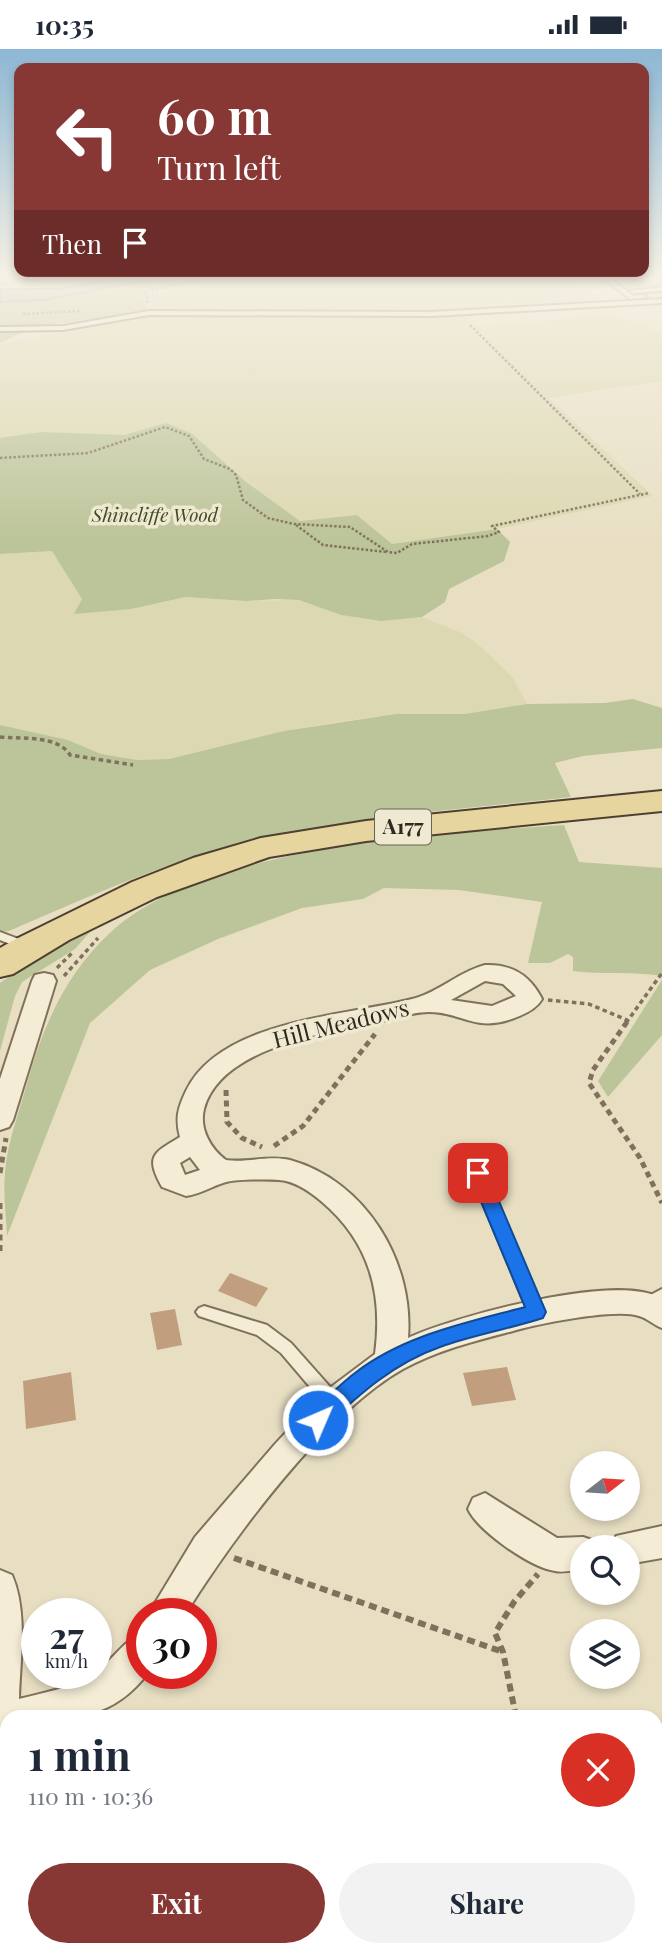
<!DOCTYPE html>
<meta charset="utf-8">
<style>
body{margin:0;font-family:"Playfair Display",serif;background:#f2f2f3;color:#1f2937;height:100vh;display:flex;flex-direction:column;font-size:26px;white-space:nowrap}
*{box-sizing:border-box;margin:0}
p{font-size:23px;color:#747a83}
.icon{flex:none;width:38px;height:38px;fill:none;stroke:currentColor;stroke-width:2;stroke-linecap:round;stroke-linejoin:round}
.map{position:relative;flex:1;overflow:hidden}
.panel{position:absolute;left:0px;top:1661px;width:663px;height:247px;display:flex;flex-direction:column;background:#fff;border-radius:21px 21px 0 0;box-shadow:0 4px 10px #0003}
.panel>*{flex:none}
.banner{position:absolute;left:14px;top:14px;width:635px;height:214px;border-radius:14px;box-shadow:0 4px 10px #0003;background:#873834;color:#fff;overflow:hidden}
.needle{width:46px;rotate:73deg}
.tools{position:absolute;left:570px;top:1402px;display:grid;gap:14px}
.tools a{display:grid;place-items:center;width:70px;height:70px;border-radius:50%;background:#fff;box-shadow:0 4px 10px #0003;font-size:35px}
.speed{position:absolute;left:21px;top:1549px;display:flex;gap:14px;font-size:35px;font-weight:700;text-align:center}
.speed>*{display:grid;place-content:center;width:91px;height:91px;border-radius:50%;background:#fff;box-shadow:0 4px 10px #0003;line-height:1}
.speed small{font-size:18px;font-weight:400}
.speed .limit{border:10px solid #d22;background:#fff;color:#111}
.pin{position:absolute;display:grid;place-items:center;width:60px;height:60px;color:#fff;margin:-30px;border-radius:14px;box-shadow:0 4px 10px #0006}
.me{position:absolute;width:77px;margin:-38px;rotate:45deg;stroke-linejoin:round;filter:drop-shadow(0 0 5px #0008)}
.turn{display:flex;align-items:center;gap:24px;height:147px;padding:0 28px;font-size:32px}
.turn .icon{width:91px;height:91px;stroke-width:2.5}
.turn b{display:block;font-size:49px;line-height:60px}
.then{display:flex;align-items:center;height:66px;padding:0 28px;background:#0003;gap:14px;font-size:26px}
.round{display:grid;place-items:center;flex:none;width:74px;height:74px;border-radius:37px;background:#f2f2f3}
.summary{display:flex;align-items:center;justify-content:space-between;height:119px;padding:0 28px}
h1{font-size:42px;font-weight:700;line-height:52px}
.action{display:flex;gap:14px;margin-top:auto;padding:14px 28px}
.action a{flex:1;height:80px;border-radius:42px;background:#873834;color:#fff;font-size:28px;font-weight:700;line-height:80px;text-align:center}
.action a+a{background:#f2f2f3;color:#1f2937}
.status{display:flex;justify-content:space-between;align-items:center;height:49px;padding:0 35px;background:#fff;direction:ltr}
.status svg{height:19px;fill:currentColor}
.map>svg:first-child{display:block}
.farmland{fill:#dcd8b1}
.green{fill:#bcc499}
.water{fill:#a4bbb6;stroke:#6d8883;stroke-width:2}
.building{fill:#c19e7d}
.lines{fill:none;stroke-linecap:round;stroke-linejoin:round}
.service-casing{stroke:#80715c;stroke-width:4}
.minor-casing{stroke:#80715c;stroke-width:4}
.primary-casing{stroke:#4e4030;stroke-width:4}
.path-far3{stroke:#80715c;stroke-width:2.5;stroke-dasharray:2.5 2;stroke-linecap:butt}
.path-far2{stroke:#80715c;stroke-width:3.5;stroke-dasharray:4.5 3.5;stroke-linecap:butt}
.path-far1{stroke:#80715c;stroke-width:5;stroke-dasharray:6 4.5;stroke-linecap:butt}
.path{stroke:#80715c;stroke-width:6;stroke-dasharray:8 5;stroke-linecap:butt}
.service{fill:#f4ecd5;fill-rule:evenodd}
.minor{fill:#f4ecd5;fill-rule:evenodd}
.primary{fill:#e7d59f;fill-rule:evenodd}
.route{fill:#1a73e8;stroke:#114b97;stroke-width:2}
.labels{text-anchor:middle;stroke-width:7;stroke-linejoin:round;paint-order:stroke}
.far-park-label{font-size:19px;font-style:italic;fill:#404b27;stroke:#f0e9d2}
.shield{fill:#f0e9d2;stroke:#6a6354;stroke-width:2}
.shield-label{font-size:21px;font-weight:bold;fill:#31291e}
.street-label{font-size:23px;fill:#31291e;stroke:#f0e9d2}
</style>
<div class="status"><b>10:35</b><svg viewBox="0 0 49 12"><path d="M0 12V9h3v3zM5 12V6h3v6zM10 12V3h3v9zM15 12V0h3v12zM26 1h20v11H26zM47 4h2v5h-2z"/></svg></div>
<div class="map">
<svg width="662" height="1906" viewBox="0 0 662 1906">
<rect width="100%" height="100%" fill="#e8dfc3"/>
<g class="farmland">
<path d="M208 225H565L603 252 431 262H147L142 243Z"/>
<path d="M165 265 464 266 475 277 605 267 644 274 662 286V332L549 349 653 447 497 480 392 495 357 466 300 472 167 374 124 386 0 389V295Z"/>
<path d="M52 502 82 550 75 565 185 548 246 552 299 551 341 566 381 572 422 568 462 584 480 597 513 629 527 655 465 665H396L337 673 284 682 169 710 137 711 101 705 68 691 0 676V505Z"/>
</g>
<g class="green">
<path d="M180 225H208L142 243 147 262 35 278 0 294V253L44 251Z"/>
<path d="M166 374 191 384 245 432 300 472 357 466 392 495 497 480 510 493 504 512 449 540 445 553 422 568 381 572 341 566 299 551 275 550 246 552 185 548 131 560 74 565 82 550 52 502 0 505V389L41 383 124 386Z"/>
<path d="M633 650 662 659V699L583 707 555 714 571 748C467 760 361 767 259 790 172 810 90 847 9 882L0 883V676L68 691 101 705 137 711 169 710 284 682 396 665H465L527 655 605 654Z"/>
<path d="M564 776 579 813 662 819V927C632 922 603 926 573 922V908L568 905 550 914H528L542 853 459 841 384 839 363 850 302 859 218 890 150 921 90 974 7 1187C6 1166 3 1144 5 1124 7 1093 20 1061 28 1031 44 974 67 923 112 882 208 796 439 784 564 776Z"/>
<path d="M96 876 75 900 22 933 15 947 0 1002V934L42 905Z"/>
<path d="M662 931V986L608 1048 598 1032Z"/>
</g>
<path class="water" d="M133 225H180L44 251 0 253V240H61Z"/>
<g class="building">
<path d="M230 1224 268 1239 256 1258 218 1242Z"/>
<path d="M175 1260 182 1296 157 1301 150 1264Z"/>
<path d="M507 1318 516 1351 472 1357 463 1324Z"/>
<path d="M71 1323 76 1371 26 1380 23 1332Z"/>
</g>
<g class="lines">
<g class="service-casing">
<g id="service">
<path d="M598 225H605L633 247 644 246 647 248 630 250Z"/>
<path d="M662 238V242L632 244 629 242Z"/>
<path d="M662 250V254L432 267 149 266 63 281 0 282V278L63 277 149 262 432 263Z"/>
<path d="M0 883 32 895 34 898 28 902 0 891Z"/>
<path d="M468 1096 473 1097 475 1101 544 1263 541 1267 536 1269 531 1267 528 1263 461 1101 463 1097Z"/>
<path d="M662 1240V1253L646 1261 641 1259 639 1255 641 1251Z"/>
<path d="M204 1257 267 1276 291 1294 339 1348 341 1353 339 1358 333 1360 327 1358 281 1304 257 1286 199 1267 196 1263 199 1259Z"/>
</g>
</g>
<g class="minor-casing">
<g id="minor">
<path d="M485 916C512 915 530 926 542 950 537 959 527 964 517 968 476 985 463 963 429 963 413 963 392 970 377 973 324 984 220 999 204 1060 199 1080 211 1100 226 1111 247 1114 269 1106 290 1111 366 1132 414 1213 408 1289 453 1268 620 1222 662 1250V1279C654 1276 647 1269 639 1267 615 1259 538 1275 513 1282 475 1292 438 1301 403 1320 325 1364 233 1489 186 1564H149L195 1488 276 1394 323 1344 375 1305C383 1245 370 1193 321 1152 309 1142 295 1132 279 1131 267 1130 237 1130 226 1133 212 1137 201 1145 186 1147L162 1138C145 1107 153 1104 180 1088 175 1069 178 1059 186 1042 220 971 345 967 412 950 438 944 458 923 485 916ZM485 932 503 935 516 947 492 957 451 951ZM190 1108 200 1121 185 1126 180 1114Z"/>
<path d="M44 924 53 926 56 932 13 1071 9 1078 0 1081V1030L32 932 35 926Z"/>
<path d="M485 1444 557 1489 583 1488 595 1492 598 1498H583V1520C574 1521 564 1524 555 1522 531 1519 478 1482 468 1460L473 1449Z"/>
<path d="M662 1477V1509L628 1515V1498H611L616 1487Z"/>
<path d="M0 1521 12 1526C28 1563 20 1611 19 1650 46 1643 74 1639 96 1623 113 1611 123 1592 142 1584V1624H148C107 1677 66 1668 7 1668V1702L0 1705Z"/>
</g>
</g>
<g class="primary-casing">
<path id="primary" d="M662 742V762L366 792 269 808 157 848 69 891 13 925 0 928V899L14 891 132 833 193 809 261 789 366 772Z"/>
</g>
<g class="path-far3">
<path d="M0 229 69 225"/>
<path d="M0 235 48 229"/>
<path d="M148 254 145 243 221 225"/>
<path d="M23 265 80 262"/>
<path d="M470 276 640 445"/>
<path d="M0 409 88 404 165 378 189 387 204 410 230 420 236 426 243 451 268 469 294 475 350 478 388 503 397 504 412 495 488 487 499 483 492 477 649 444"/>
<path d="M296 476 323 496 387 503"/>
</g>
<g class="path-far2">
<path d="M0 688C21 690 58 686 70 706L133 716"/>
<path d="M57 919 73 903"/>
<path d="M64 927 98 889"/>
<path d="M548 951 589 955 627 971"/>
<path d="M626 974 662 924"/>
</g>
<g class="path-far1">
<path d="M627 973 593 1021 589 1034 640 1109 662 1154"/>
<path d="M226 1041 227 1073 242 1089 262 1098"/>
<path d="M274 1097 303 1077 375 985"/>
<path d="M0 1124 6 1089"/>
<path d="M0 1154V1204"/>
</g>
<g class="path">
<path d="M234 1509 503 1603"/>
<path d="M516 1668 503 1603 495 1584 514 1553 538 1525"/>
<path d="M656 1707 662 1706"/>
<path d="M641 1900 643 1906"/>
</g>
<use href="#service" class="service"/>
<use href="#minor" class="minor"/>
<use href="#primary" class="primary"/>
</g>
<linearGradient id="sky" x2="0" y2="1"><stop stop-color="#8db7d4"/><stop offset="0.46" stop-color="#f5f1e4"/><stop offset="1" stop-color="#f5f1e4" stop-opacity="0"/></linearGradient>
<rect width="662" height="492" fill="url(#sky)"/>
<path class="route" d="M478 1117 487 1124 546 1263 543 1269C509 1280 473 1286 440 1298 394 1314 360 1345 325 1377L318 1380 311 1377 308 1371 311 1364C325 1351 339 1336 355 1324 404 1286 466 1274 525 1258L469 1124Z"/>
<g class="labels">
<g class="far-park-label">
<text x="155" y="473">Shincliffe Wood</text>
</g>
<rect class="shield" x="375" y="760.5" width="56" height="35" rx="5"/>
<g class="shield-label">
<text x="403" y="785">A177</text>
</g>
<g class="street-label">
<text transform="translate(341 975) rotate(-14)" y="8">Hill Meadows</text>
</g>
</g>
</svg>
<div class="tools">
<a><svg class="needle" viewBox="-14 -14 28 28"><path d="M0-13l5 13h-10z" fill="#e53935"/><path d="M0 13l5-13h-10z" fill="#747a83"/></svg></a>
<a><svg class="icon" aria-label="search" viewBox="0 0 24 24"><circle cx="10" cy="10" r="6"/><path d="M15 15l6 6"/></svg></a>
<a><svg class="icon" aria-label="layers" viewBox="0 0 24 24"><path d="M12 4l9 5-9 5-9-5zM3 14l9 5 9-5"/></svg></a>
</div>
<div class="speed"><div>27<small>km/h</small></div><div class="limit">30</div></div>
<div class="pin" style="left:478px;top:1124px;background:#d93025"><svg class="icon" aria-label="arrive" viewBox="0 0 24 24"><path d="M6 21V4h12l-3 4 3 4H6"/></svg></div>
<svg class="me" style="left:318px;top:1371px" viewBox="-20 -20 40 40"><circle r="17" fill="#1a73e8" stroke="#fff" stroke-width="3"/><path d="M0-11L8 9 0 5-8 9z" fill="#fff"/></svg>
<div class="banner">
<div class="turn"><svg class="icon" aria-label="left" viewBox="0 0 24 24"><path d="M17 20v-9H6M10 6l-5 5 5 5"/></svg><div><b>60 m</b>Turn left</div></div>
<div class="then">Then<svg class="icon" aria-label="arrive" viewBox="0 0 24 24"><path d="M6 21V4h12l-3 4 3 4H6"/></svg></div>
</div>
<section class="panel">
<div class="summary"><div><h1>1 min</h1><p>110 m · 10:36</p></div><a class="round" style="background:#d93025;color:#fff"><svg class="icon" aria-label="close" viewBox="0 0 24 24"><path d="M6 6l12 12M18 6L6 18"/></svg></a></div>
<div class="action"><a>Exit</a><a>Share</a></div>
</section>
</div>
